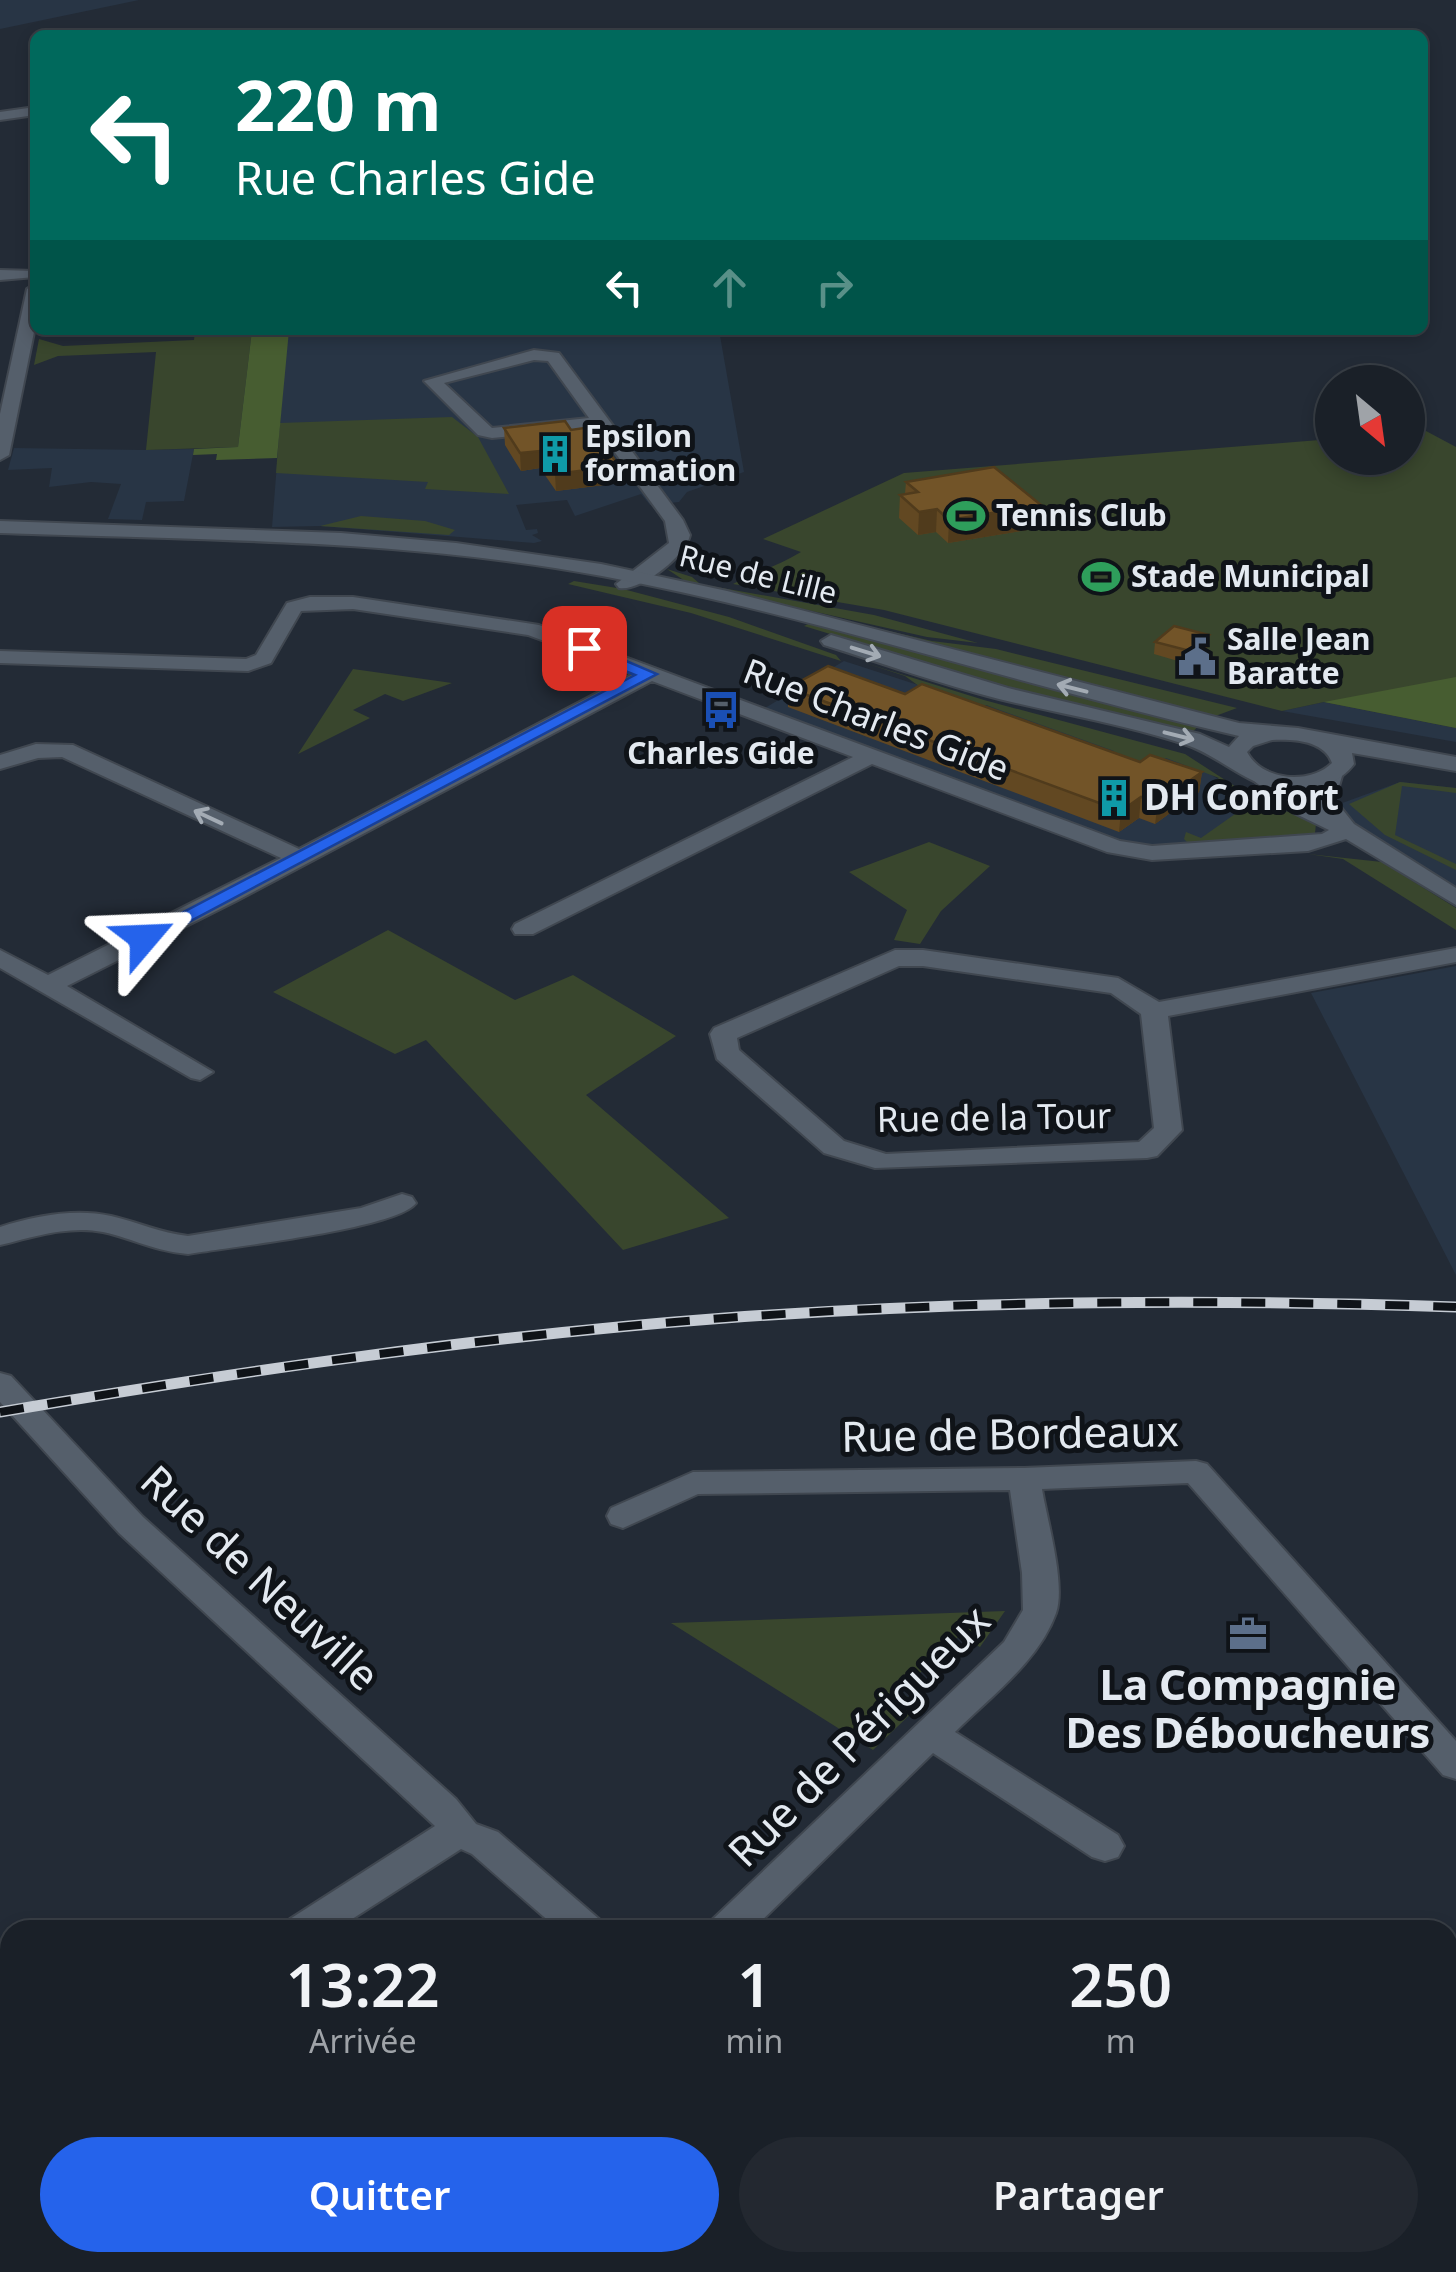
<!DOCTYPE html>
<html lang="fr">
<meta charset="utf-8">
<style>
body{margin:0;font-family:"Noto Sans",sans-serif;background:#232830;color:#f1f3f6;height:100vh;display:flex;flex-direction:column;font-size:38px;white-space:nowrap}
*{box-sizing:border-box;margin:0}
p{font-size:32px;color:#9fa3a8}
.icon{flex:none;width:55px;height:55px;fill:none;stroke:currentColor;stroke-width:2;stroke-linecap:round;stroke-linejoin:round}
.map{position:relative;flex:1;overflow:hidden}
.side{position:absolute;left:0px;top:1920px;width:1458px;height:352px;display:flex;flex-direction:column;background:#1a2028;border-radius:30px 30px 0 0;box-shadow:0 5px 15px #0003,0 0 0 2px #383e45}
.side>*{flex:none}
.hud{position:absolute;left:30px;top:30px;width:1398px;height:305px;border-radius:15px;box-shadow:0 5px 15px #0003,0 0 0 2px #383e45;background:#00695c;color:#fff;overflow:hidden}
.needle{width:65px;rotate:151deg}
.controls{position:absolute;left:1315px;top:365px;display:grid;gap:20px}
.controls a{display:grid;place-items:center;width:110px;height:110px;border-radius:50%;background:#1a2028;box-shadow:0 5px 15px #0003,0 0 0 2px #383e45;font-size:50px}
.pin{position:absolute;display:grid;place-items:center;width:85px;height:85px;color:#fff;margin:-42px;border-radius:20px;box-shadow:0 5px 15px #0006}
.me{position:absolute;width:110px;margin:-55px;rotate:64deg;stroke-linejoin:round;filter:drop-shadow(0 0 8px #0008)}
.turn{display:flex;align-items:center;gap:35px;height:210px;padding:0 40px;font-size:45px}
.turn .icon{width:130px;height:130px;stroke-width:2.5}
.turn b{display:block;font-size:70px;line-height:85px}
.lanes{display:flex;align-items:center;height:95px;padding:0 40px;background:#0003;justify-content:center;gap:50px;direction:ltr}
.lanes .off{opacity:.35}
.eta{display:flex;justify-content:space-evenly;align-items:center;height:170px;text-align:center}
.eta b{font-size:60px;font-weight:600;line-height:70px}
.action{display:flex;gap:20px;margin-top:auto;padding:20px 40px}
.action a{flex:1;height:115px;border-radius:60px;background:#2563eb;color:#fff;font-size:40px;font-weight:600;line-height:115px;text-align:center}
.action a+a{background:#232830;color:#f1f3f6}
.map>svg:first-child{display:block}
.built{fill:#283545}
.green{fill:#39462d}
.forest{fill:#475d31}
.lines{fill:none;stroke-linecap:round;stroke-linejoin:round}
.minor-casing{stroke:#404750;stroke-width:4}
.secondary-casing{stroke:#404750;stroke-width:4}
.minor{fill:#555f6b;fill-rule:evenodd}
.secondary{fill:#555f6b;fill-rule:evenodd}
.rail-casing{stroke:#c6ccd4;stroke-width:11}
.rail{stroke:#0f1318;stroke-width:8;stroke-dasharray:24;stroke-linecap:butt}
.wall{fill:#624822}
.shaded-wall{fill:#503b1c}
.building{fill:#725428;stroke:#503b1c;stroke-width:2.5}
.oneway{stroke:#a3abb4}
.route{fill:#2563eb;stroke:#184099;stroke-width:2.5}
.labels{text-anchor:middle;stroke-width:10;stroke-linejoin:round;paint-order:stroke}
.far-poi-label{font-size:30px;font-weight:bold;fill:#e3e9f0;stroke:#0f1318;text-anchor:start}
.far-street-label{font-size:30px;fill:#e3e9f0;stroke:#0f1318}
.street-label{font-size:35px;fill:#e3e9f0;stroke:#0f1318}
.poi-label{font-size:35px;font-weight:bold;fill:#e3e9f0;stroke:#0f1318;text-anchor:start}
.near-street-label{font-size:42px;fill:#e3e9f0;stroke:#0f1318}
.near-poi-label{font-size:42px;font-weight:bold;fill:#e3e9f0;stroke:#0f1318}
</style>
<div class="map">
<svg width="1456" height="2272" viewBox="0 0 1456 2272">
<rect width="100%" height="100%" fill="#232b36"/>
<g class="built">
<path d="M0 0H139L0 29Z"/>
<path d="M414 330H719L744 472 687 492 679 502 650 505 641 494 575 516 567 500 516 505 526 530 537 529 538 533 532 535 542 541 534 543 320 526 272 527 287 337Z"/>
<path d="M14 448 142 450 194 449 184 501 146 502 142 520 108 519 121 484 91 482 49 487 52 468 8 470Z"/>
<path d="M844 661 955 697 1185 758 1306 835 1148 846 1122 843 765 708Z"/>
<path d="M1324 702 1456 728V742L1282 711Z"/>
<path d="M1400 782 1456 788V888L1375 839 1334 806Z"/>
<path d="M1456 966V1275L1311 993Z"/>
</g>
<g class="green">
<path d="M195 330H252L238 447 146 450 156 352 58 356 34 365 39 339 63 346 194 340Z"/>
<path d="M452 417 478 437 509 494 425 489 428 482 276 473 280 423Z"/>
<path d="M1426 431 1456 447V728L1324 702 1282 711 884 610 733 584C756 572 778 566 801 552L763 539 904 473 1332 439V458H1408V433Z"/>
<path d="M361 516 425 521 455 530 449 535 320 526Z"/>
<path d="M667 569 692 577 700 584 874 615 978 643 927 637 688 583Z"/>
<path d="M574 581 623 589 729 617 836 655 841 661 691 613 568 584Z"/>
<path d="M807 612 932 641 996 649 1237 708 1210 718Z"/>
<path d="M812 622 1202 723 1190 734 1071 708 804 626Z"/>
<path d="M862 662 984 700 1185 754 1273 811 1298 812 1316 824 1315 833 1307 837 1188 843 1184 839 1186 832 1201 838 1245 807 1211 784 1219 778 1166 758 1157 764 1106 757 1114 751 986 705 982 707 923 689 905 676Z"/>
<path d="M353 669 452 683 403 701 385 694 353 710 370 718 298 754Z"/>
<path d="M1400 782 1456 788V793L1402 786 1395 835 1456 864V870L1385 835 1349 804Z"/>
<path d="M929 842 990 866 941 911 920 944 894 940 907 910 849 872Z"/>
<path d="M1308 854 1382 862 1456 908V930L1343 859Z"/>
<path d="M388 930 515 1000 573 975 676 1036 586 1095 729 1218 623 1250 426 1040 395 1054 273 992Z"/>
<path d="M1005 1611 980 1647 959 1636 900 1692 920 1705 873 1750 671 1623Z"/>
</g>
<g class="forest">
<path d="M252 330H289L277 458 216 460 217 454 193 455 194 449 238 447Z"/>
<path d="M1456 677V728L1324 702Z"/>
</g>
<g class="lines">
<g class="minor-casing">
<g id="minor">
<path d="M35 107V115L0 120V112Z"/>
<path d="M0 270 35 271V277L0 280Z"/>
<path d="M35 284V327L9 455 0 460V414L27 289Z"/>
<path d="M534 350 559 353 683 520 690 535C686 556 640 592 619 588L616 584 669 543 665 521 597 428 492 438 478 435 424 381ZM534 360 548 361 589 418 492 428 444 383Z"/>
<path d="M310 597H353L539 625 1120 841 1152 846 1322 834 1329 830 1294 813 1248 776 1259 769 1267 771 1316 806 1312 800 1320 776 1331 769 1339 771 1342 776 1335 800 1354 824 1456 888V905L1346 839 1308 851 1152 860 1107 852 872 764 533 934H515L512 929 515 924 853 757 652 681 236 901 67 986 213 1072 200 1080 191 1078 0 968V950L48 975 281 858 62 757 38 758 0 769V755L36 744 73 745 299 849 633 674 528 635 353 609 301 611 271 663 248 671 0 663V651L246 659 256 655 287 603Z"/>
<path d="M1456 948V962L1168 1016 1182 1130 1157 1156 1147 1158 875 1168 824 1153 717 1059 710 1034 714 1028 895 950H923L1118 978 1159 1002ZM899 966H923L1111 993 1141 1014 1154 1128 1139 1142 886 1154 844 1141 739 1050 737 1038Z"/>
<path d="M402 1194 412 1197 416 1203C397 1229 228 1247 188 1254 154 1251 134 1239 103 1232 69 1225 33 1237 0 1245V1227C34 1216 75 1208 111 1216 138 1222 160 1233 188 1236L361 1208Z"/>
<path d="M0 1373 11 1376 143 1517 456 1799 476 1824 498 1832 599 1919 604 1930H559L472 1854 461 1849 335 1930H285L290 1919 435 1826 119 1533 0 1402Z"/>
<path d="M1196 1461 1207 1464 1456 1741V1779L1443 1775 1188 1483 1042 1489C1047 1520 1066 1585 1056 1613 1039 1661 990 1697 955 1732L1118 1835 1124 1846 1118 1857 1105 1861 1092 1857 933 1753 752 1930H708L713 1919 1004 1642 1023 1610 1022 1573 1010 1490 698 1494 623 1528 611 1524 607 1516 611 1508 693 1472 1024 1468Z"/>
<path d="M0 1980 10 1984V2026L0 2022Z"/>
<path d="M10 2107V2147L0 2150V2110Z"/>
<path d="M1132 2262H1188L1193 2272H1136Z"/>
</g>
</g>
<g class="secondary-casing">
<path id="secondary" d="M0 521 341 533 456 543 601 564 727 591 1239 723 1298 728 1456 757V771L1352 753 1354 764C1338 785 1312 792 1286 790 1247 787 1221 756 1184 744 1124 724 1060 714 999 699 940 684 882 663 824 645L821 641 831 635 838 637 1008 688 1200 734 1229 747 1239 736C1026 687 817 616 602 576 404 539 201 540 0 533ZM1272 740C1293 739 1324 740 1332 763 1310 785 1262 781 1247 752L1253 746Z"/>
</g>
<use href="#minor" class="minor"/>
<use href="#secondary" class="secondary"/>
<g class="rail-casing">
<path id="rail" d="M0 1412C241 1371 482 1336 725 1318 969 1300 1212 1299 1456 1307"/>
</g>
<use href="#rail" class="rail"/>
</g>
<g class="wall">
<path d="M504 428 571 430 619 466 620 483 556 491 540 468 521 471 505 445Z"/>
<path d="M906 482 1039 528 948 543 936 532 918 535 899 518 900 495 905 494Z"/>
<path d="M1209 635 1207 648 1188 664 1154 654 1155 642Z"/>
<path d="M788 688 905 694 1140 762 1202 772 1199 792 1155 824 1139 818 1119 832 788 707Z"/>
</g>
<g class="shaded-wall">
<path d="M540 451V468L521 471 520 453Z"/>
<path d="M619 466 620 483 556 491 555 474Z"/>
<path d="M1041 505 1039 528 948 543 949 520Z"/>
<path d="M937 509 936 532 918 535 919 512Z"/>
<path d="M1209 635 1207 648 1188 664 1190 651Z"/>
<path d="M1202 772 1199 792 1155 824 1158 803Z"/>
<path d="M1141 797 1139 818 1119 832 1121 811Z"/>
</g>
<g class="building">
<path d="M565 421 571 430 591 427 619 466 555 474 540 451 520 453 504 428Z"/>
<path d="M994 467 1041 505 949 520 937 509 919 512 900 495 918 492 906 482Z"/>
<path d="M1174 626 1209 635 1190 651 1155 642Z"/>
<path d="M828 666 905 694 922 684 1140 762 1150 755 1202 772 1158 803 1141 797 1121 811 788 688Z"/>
</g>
<defs><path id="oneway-shaft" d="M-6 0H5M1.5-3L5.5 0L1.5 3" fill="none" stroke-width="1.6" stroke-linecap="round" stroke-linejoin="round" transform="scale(2.5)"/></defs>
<g class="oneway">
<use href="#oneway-shaft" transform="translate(866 652) rotate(17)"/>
<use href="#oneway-shaft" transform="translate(1072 688) rotate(-166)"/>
<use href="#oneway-shaft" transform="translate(1179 736) rotate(14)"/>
<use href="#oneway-shaft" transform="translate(208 817) rotate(-155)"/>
</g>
<path class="route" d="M584 643 657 674 151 942 144 944 134 938 635 675 578 652V645Z"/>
<defs>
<g id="building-bare" transform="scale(3)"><path d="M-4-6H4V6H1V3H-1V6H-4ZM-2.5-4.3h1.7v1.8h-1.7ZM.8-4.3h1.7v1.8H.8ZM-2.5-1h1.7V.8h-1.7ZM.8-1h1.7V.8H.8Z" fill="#0f9aa8" stroke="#0f1318" stroke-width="2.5" paint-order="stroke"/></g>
<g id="stadium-bare" transform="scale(3)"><path d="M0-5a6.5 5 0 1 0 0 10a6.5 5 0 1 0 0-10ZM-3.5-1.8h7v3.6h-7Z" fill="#2e9e5b" stroke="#0f1318" stroke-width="2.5" paint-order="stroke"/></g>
<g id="civic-bare" transform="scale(3)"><path d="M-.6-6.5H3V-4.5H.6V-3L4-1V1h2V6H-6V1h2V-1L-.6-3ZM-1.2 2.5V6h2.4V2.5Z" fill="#5c6f8a" stroke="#0f1318" stroke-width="2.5" paint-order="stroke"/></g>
<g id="bus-bare" transform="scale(3)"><path d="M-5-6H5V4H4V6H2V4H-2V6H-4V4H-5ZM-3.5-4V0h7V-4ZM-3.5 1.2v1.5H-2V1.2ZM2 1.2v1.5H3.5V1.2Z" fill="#1a4fb4" stroke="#0f1318" stroke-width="2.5" paint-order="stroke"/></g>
<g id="office-bare" transform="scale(3)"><path d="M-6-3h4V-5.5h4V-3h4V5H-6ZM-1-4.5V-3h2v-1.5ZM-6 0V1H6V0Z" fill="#5c6f8a" stroke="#0f1318" stroke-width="2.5" paint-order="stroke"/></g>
</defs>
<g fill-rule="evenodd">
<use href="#building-bare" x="555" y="454"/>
<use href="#stadium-bare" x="966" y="516"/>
<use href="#stadium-bare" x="1101" y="577"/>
<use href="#civic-bare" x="1197" y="657"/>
<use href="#bus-bare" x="721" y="710"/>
<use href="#building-bare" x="1114" y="798"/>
<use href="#office-bare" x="1248" y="1634"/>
</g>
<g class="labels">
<g class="far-poi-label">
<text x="585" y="447">Epsilon<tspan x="585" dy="34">formation</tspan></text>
<text x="996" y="526">Tennis Club</text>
<text x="1131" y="587">Stade Municipal</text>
<text x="1227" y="650">Salle Jean<tspan x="1227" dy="34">Baratte</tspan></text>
<text x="721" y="764" text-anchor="middle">Charles Gide</text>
</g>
<g class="far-street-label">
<text transform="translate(758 575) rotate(14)" y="10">Rue de Lille</text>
</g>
<g class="street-label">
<text transform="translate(876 720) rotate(21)" y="12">Rue Charles Gide</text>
<text transform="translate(994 1118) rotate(-1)" y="12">Rue de la Tour</text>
</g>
<g class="poi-label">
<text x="1144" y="810">DH Confort</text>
</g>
<g class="near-street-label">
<text transform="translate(1010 1434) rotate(-1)" y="15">Rue de Bordeaux</text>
<text transform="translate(260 1578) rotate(43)" y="15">Rue de Neuville</text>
<text transform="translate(859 1736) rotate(-45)" y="15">Rue de Périgueux</text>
</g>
<g class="near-poi-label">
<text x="1248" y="1700">La Compagnie<tspan x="1248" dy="48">Des Déboucheurs</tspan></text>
</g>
</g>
</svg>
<div class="controls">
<a><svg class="needle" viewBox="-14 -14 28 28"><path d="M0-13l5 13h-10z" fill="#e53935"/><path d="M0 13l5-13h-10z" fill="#9fa3a8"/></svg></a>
</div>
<div class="pin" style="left:584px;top:648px;background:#d93025"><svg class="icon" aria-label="arrive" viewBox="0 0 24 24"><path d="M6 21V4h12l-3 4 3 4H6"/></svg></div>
<svg class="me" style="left:144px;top:938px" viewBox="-20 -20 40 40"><path d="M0-17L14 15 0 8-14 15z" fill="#2563eb" stroke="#fff" stroke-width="4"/></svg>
<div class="hud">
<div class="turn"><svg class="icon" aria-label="left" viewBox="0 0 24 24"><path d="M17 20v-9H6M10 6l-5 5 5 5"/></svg><div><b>220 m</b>Rue Charles Gide</div></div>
<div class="lanes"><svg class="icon" aria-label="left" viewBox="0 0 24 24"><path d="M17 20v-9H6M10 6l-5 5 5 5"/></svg><svg class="icon off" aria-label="ahead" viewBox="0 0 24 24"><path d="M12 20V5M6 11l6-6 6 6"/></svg><svg class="icon off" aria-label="right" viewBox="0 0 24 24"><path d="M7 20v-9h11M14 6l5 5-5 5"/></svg></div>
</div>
<section class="side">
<div class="eta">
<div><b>13:22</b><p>Arrivée</p></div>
<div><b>1</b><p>min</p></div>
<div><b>250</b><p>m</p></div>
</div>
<div class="action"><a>Quitter</a><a>Partager</a></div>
</section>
</div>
